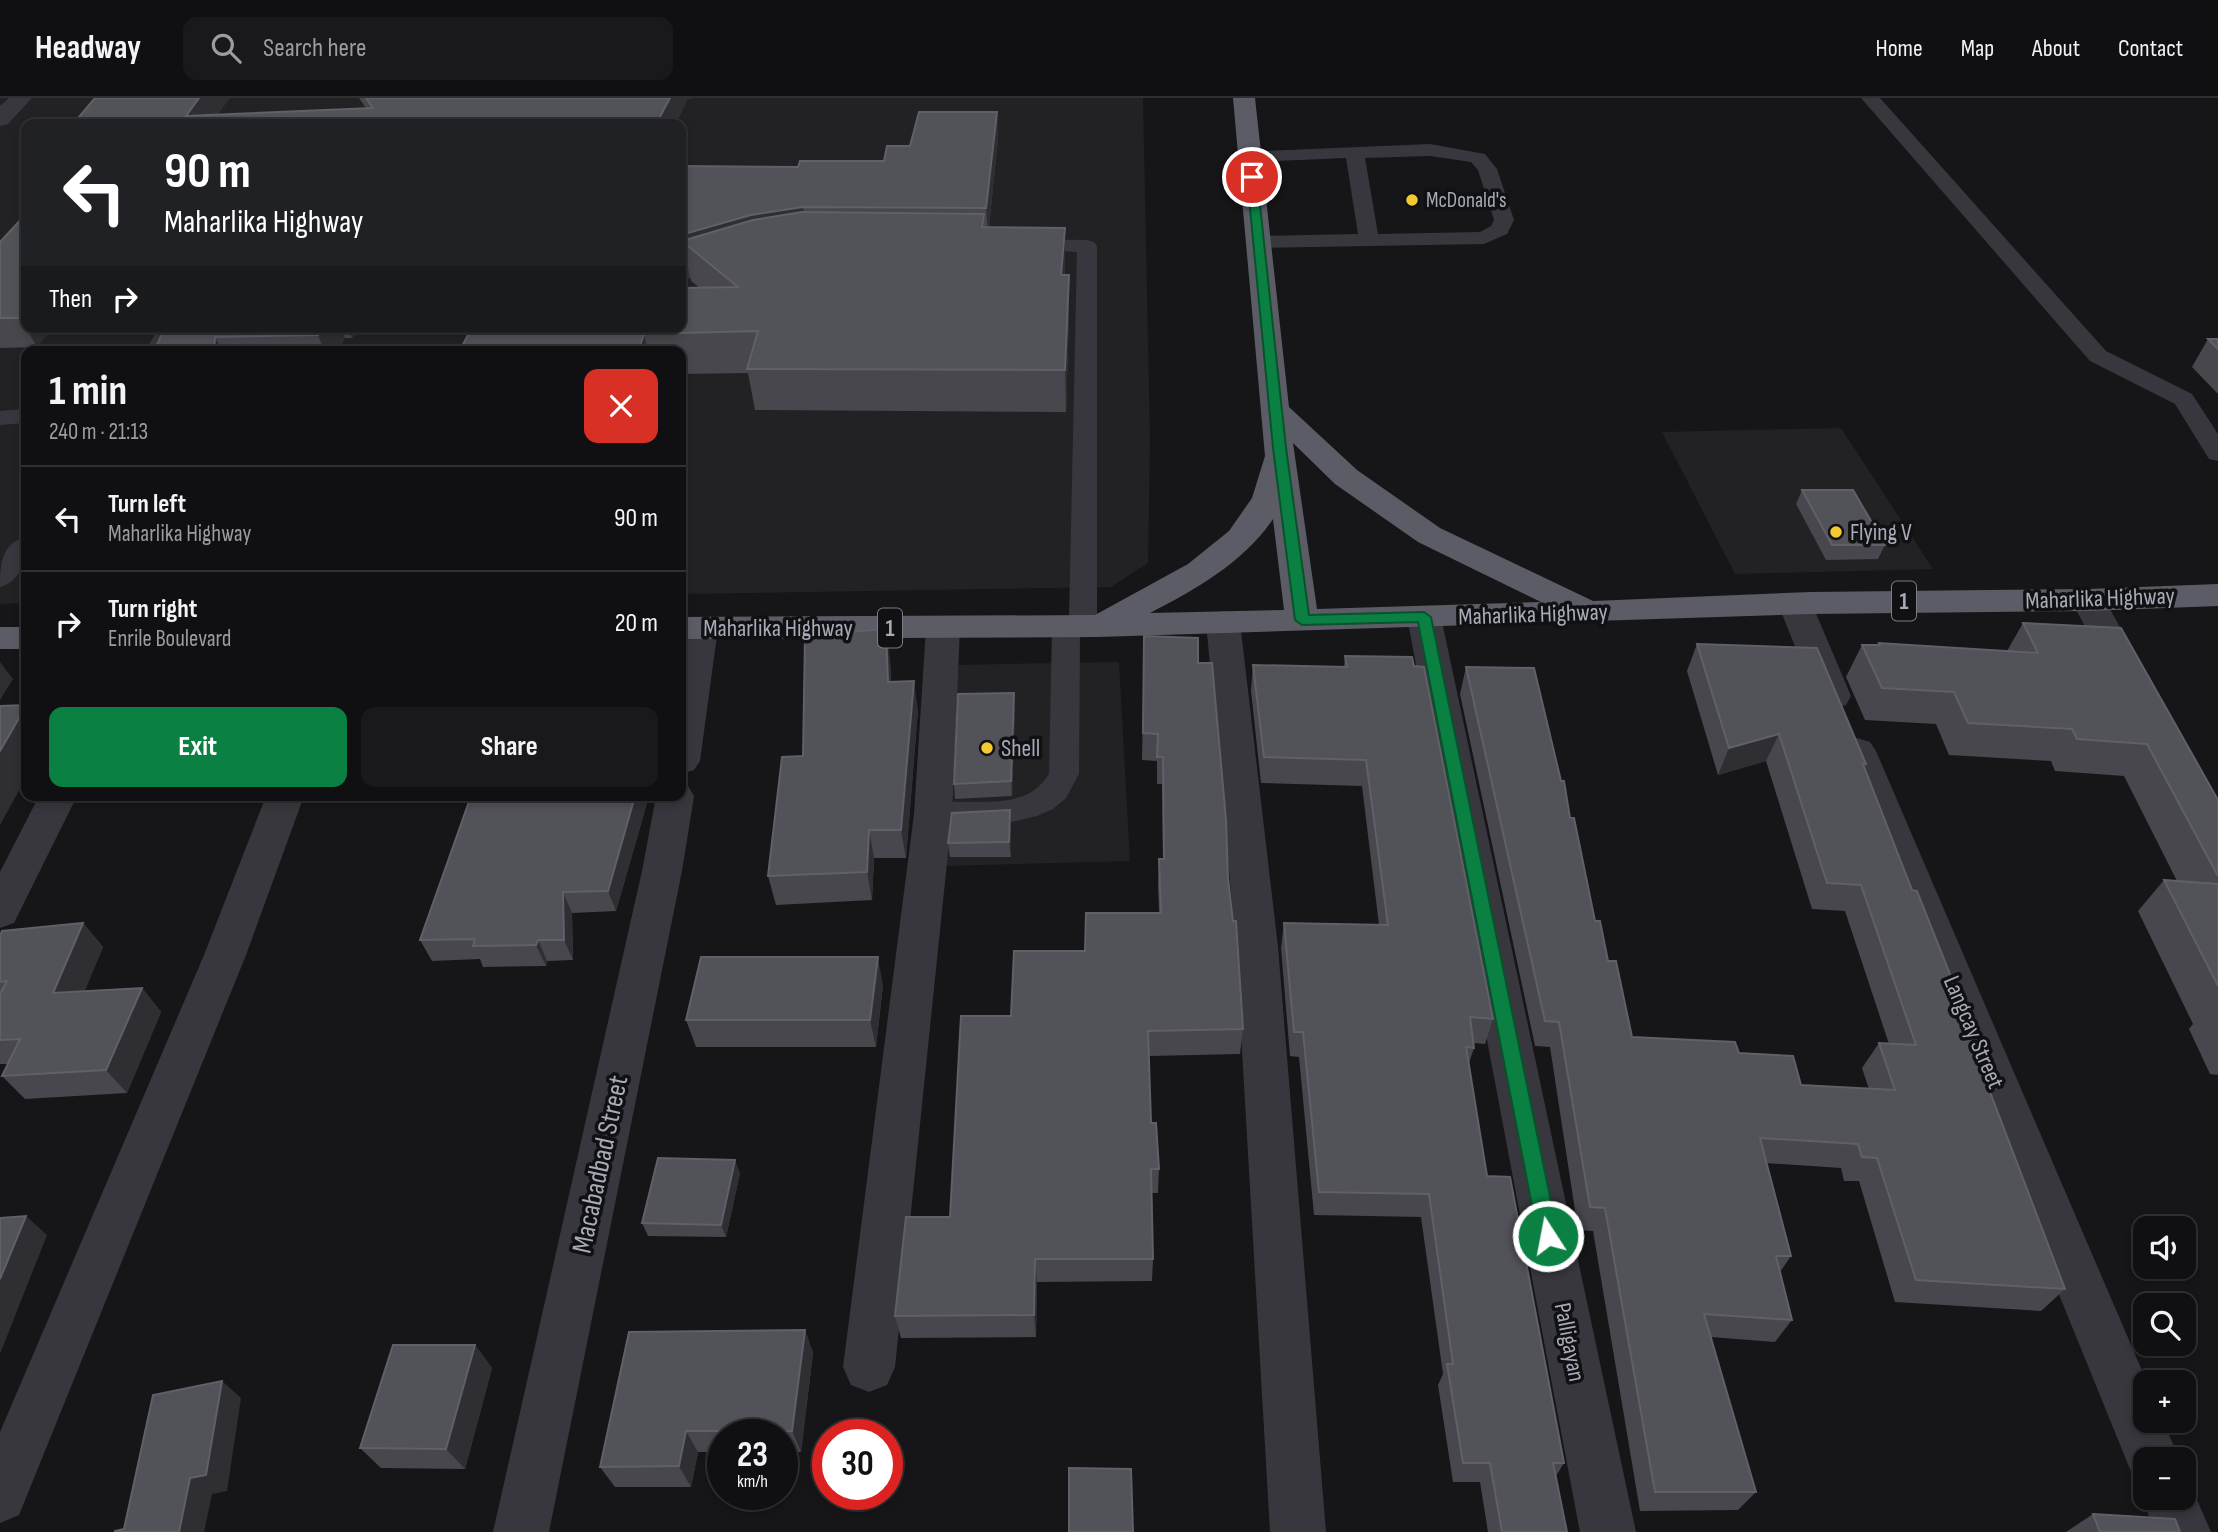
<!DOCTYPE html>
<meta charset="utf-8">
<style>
body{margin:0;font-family:"Sofia Sans Condensed",sans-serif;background:#19191b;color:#f1f3f6;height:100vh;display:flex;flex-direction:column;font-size:26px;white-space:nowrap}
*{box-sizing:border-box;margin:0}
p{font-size:23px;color:#9c9d9f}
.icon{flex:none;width:38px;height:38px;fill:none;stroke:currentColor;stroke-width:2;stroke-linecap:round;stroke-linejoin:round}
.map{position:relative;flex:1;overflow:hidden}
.panel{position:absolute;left:21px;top:248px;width:665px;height:455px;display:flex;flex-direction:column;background:#101012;border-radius:14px;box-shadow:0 4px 10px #0003,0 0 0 2px #303032}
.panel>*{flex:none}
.top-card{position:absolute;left:21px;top:21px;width:665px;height:214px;border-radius:14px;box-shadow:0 4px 10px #0003,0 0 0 2px #303032;background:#202124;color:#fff;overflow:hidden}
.tools{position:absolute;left:2133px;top:1118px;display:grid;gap:14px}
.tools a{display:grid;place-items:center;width:63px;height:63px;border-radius:14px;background:#101012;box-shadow:0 4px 10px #0003,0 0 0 2px #303032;font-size:35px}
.speed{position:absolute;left:707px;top:1321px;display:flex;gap:14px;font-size:35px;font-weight:700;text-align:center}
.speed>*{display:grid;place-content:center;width:91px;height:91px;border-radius:50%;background:#101012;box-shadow:0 4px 10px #0003,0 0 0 2px #303032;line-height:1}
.speed small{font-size:18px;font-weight:400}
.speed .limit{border:10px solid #d22;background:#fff;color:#111}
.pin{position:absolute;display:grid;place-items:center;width:60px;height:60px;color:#fff;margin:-30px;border:4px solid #fff;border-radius:50%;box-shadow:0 2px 7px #0007}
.me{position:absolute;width:77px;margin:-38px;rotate:349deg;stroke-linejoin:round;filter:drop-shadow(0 0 5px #0008)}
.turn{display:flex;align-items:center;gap:24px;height:147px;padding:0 28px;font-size:32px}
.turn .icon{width:91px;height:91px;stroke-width:2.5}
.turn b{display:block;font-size:49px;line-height:60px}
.then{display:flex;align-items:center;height:66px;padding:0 28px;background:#0003;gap:14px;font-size:26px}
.round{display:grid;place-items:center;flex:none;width:74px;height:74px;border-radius:14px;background:#19191b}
.head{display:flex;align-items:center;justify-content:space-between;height:119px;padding:0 28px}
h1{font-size:42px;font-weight:700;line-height:52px}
.action{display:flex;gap:14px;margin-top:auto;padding:14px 28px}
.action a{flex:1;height:80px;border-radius:14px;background:#0b8043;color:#fff;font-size:28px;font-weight:700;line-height:80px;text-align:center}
.action a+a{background:#19191b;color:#f1f3f6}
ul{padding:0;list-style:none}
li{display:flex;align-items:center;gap:21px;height:105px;padding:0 28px;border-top:2px solid #303032}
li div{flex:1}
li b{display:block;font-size:26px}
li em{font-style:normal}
header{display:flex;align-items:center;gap:42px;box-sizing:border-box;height:98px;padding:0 35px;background:#101012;border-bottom:2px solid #303032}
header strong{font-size:33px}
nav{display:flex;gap:38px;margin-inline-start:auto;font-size:24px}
.search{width:490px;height:63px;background:#19191b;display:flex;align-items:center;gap:18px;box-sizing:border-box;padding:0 24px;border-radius:14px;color:#9c9d9f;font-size:26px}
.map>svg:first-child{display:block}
.built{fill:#222225;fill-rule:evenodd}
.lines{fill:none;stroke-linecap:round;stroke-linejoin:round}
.service{fill:#37373d;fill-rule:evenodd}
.minor{fill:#37373d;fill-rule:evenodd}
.trunk{fill:#5b5c65;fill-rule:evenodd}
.wall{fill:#47474d}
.shaded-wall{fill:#2f2f33}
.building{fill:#525259;stroke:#5f6068;stroke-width:2}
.route{fill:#0b8043;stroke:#07532c;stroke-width:2}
.poi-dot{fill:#f5ca30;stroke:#111113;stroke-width:2.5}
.labels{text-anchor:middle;stroke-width:7;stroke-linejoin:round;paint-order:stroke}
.far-poi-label{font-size:21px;fill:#a7abb8;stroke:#111113;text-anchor:start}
.shield{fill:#111113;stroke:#7a7d86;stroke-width:2}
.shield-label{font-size:23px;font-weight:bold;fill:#a7abb8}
.poi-label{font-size:24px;fill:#a7abb8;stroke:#111113;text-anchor:start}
.street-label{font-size:24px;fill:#a7abb8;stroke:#111113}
.near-street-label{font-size:28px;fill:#a7abb8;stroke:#111113}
</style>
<header>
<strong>Headway</strong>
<div class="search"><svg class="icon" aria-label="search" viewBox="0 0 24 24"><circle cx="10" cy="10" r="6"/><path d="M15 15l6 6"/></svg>Search here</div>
<nav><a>Home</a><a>Map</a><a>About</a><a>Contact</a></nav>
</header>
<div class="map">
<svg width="2218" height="1434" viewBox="0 0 2218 1434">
<rect width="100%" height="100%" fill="#161618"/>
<g class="built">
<path d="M0 0H1143L1150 342 1148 465 1111 489 681 496V254H26V505L0 506ZM26 26H681V229H26Z"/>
<path d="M1841 330 1933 471 1735 476 1662 334Z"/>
<path d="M1119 564 1130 763 945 768 954 567Z"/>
</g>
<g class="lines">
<g class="service">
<path d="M1861 0H1880L2106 253 2192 296 2218 336V363L2209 361 2175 306 2090 263Z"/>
<path d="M1430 46 1485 56 1497 71 1514 122 1507 136 1484 146 1258 150 1251 148 1248 144 1251 140 1258 138 1358 136 1346 60 1250 64 1240 58 1243 54ZM1430 58 1471 64 1478 72 1494 122 1491 128 1480 134 1378 136 1365 60Z"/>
<path d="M1024 141 1087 142 1094 144 1097 148V527L1093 533 1080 535 1079 676 1066 700 1053 711 1037 718 1007 725 933 728 922 724 917 716 922 708C963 695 1022 720 1049 676L1052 528 1056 521 1069 520 1077 154 1017 151 1014 147 1017 143Z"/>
<path d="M729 155 736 157 739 161 736 165 681 183V170Z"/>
<path d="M160 229H182L167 254H144Z"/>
<path d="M26 311V325L0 327V313Z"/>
<path d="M26 439C27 459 23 482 0 489 0 467 1 445 26 439Z"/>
</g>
<g class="minor">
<path d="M9 0H32L8 26 0 28V8Z"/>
<path d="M2088 491 2100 494 2105 502 2145 574 2139 582 2127 586 2115 582 2109 574 2071 502 2076 494Z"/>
<path d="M1795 495 1807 498 1812 506 1851 598 1846 607 1833 610 1820 607 1815 598 1778 506 1783 498Z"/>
<path d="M1424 508 1436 511 1441 519 1636 1434H1580L1407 519 1412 511Z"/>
<path d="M1223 513 1235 516 1240 524 1278 849 1326 1434H1270L1236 849 1206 524 1211 516Z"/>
<path d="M701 519 713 522 718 530 700 663 694 672 681 676V550L684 530 689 522Z"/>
<path d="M943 519 955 522 960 530 952 716 895 1269 887 1287 869 1294 851 1287 843 1269 914 716 926 530 931 522Z"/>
<path d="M1857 640 1870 644 1876 653 2147 1284 2146 1323H2163L2180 1362H2146V1386L2134 1381 1838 653 1844 644Z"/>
<path d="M681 686 688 688 694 698 682 773 549 1434H493L642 773 656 698H681Z"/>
<path d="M39 698H77L14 825 0 830V774Z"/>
<path d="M266 698H304L246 857 19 1417 0 1425V1334L204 857Z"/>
<path d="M2184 1379 2188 1381 2211 1434H2155L2142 1400 2146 1391V1400H2184Z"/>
</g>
<g class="trunk">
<path d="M1233 0H1255L1289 309 1357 372 1440 430 1593 503 1811 494 2088 491 2218 486V508L2088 513 1811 516 1098 539 681 541V519L1095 517 1188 466 1229 433 1252 400 1265 358ZM1293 345 1335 386 1418 444 1541 504 1317 511ZM1273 421 1284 512 1150 515C1196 491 1243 465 1273 421Z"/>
<rect x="0" y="529" width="26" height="22"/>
</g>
</g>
<g class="wall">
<path d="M359 0H694L688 1 218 17 366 10Z"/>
<path d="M997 14 998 41 989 129 1065 170V177H1069V218L1066 314 755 312 748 275 681 276V254H459L700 190 691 183 687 165 681 167V68L798 69 884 63 910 48Z"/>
<path d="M0 144 37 249 0 250Z"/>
<path d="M165 229H358L352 240H345L337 254H156Z"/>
<path d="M2208 241H2218V296L2192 269Z"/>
<path d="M1802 392 1885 447 1878 461 1826 462 1796 406Z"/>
<path d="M2023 525 2218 702V977L2210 976 2189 931 2193 926 2138 813 2164 782 2177 783 2124 678 2055 673 2051 663 1949 657 1936 626 1865 622 1846 579 1862 547H1878L1879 545 2007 553Z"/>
<path d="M1144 538 1198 565 1228 780 1243 931 1240 956 1149 958 1151 1025 1159 1071 1158 1095H1152L1153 1161 1152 1183 1037 1184 1036 1239 901 1240 895 1218 950 1119 1011 918 1085 853 1159 815 1158 787 1159 761H1163L1162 686H1157V663L1142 662Z"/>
<path d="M1697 546 1866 666 1864 668 1912 792 1982 957 1978 962 2065 1191 2041 1213 1895 1204 1859 1083H1844L1841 1070 1766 1065 1791 1158 1780 1174 1792 1222 1775 1244 1711 1239 1756 1394 1738 1412 1640 1413 1593 1133 1578 1132 1550 949 1535 948 1460 596 1466 569 1561 683 1595 823 1632 939 1739 955 1801 987 1869 991 1862 970 1879 945 1889 946 1845 813 1812 811 1766 663 1718 677 1687 573Z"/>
<path d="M1345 558 1493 921 1485 946 1473 945 1474 950 1469 965 1487 1078 1564 1365 1556 1378 1566 1434H1488L1480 1384H1453L1438 1287 1443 1276 1421 1119 1314 1117 1299 959 1290 958 1281 850 1284 825 1379 827 1362 688 1261 685 1251 593 1253 567 1344 569Z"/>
<path d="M890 560 891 583 918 612 906 760H874L872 802 776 807 768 778 803 658Z"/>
<path d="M1015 610 1012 698 955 701 954 686Z"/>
<path d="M310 698H649L616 813 572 815 573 862 547 863 546 868 483 869 480 861 432 863 420 842 470 701H311Z"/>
<path d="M1010 712 1011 727V759H950L948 745Z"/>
<path d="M83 825 103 849 84 894 142 890 161 914 127 995 25 1001 2 978 8 966H0V838Z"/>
<path d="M883 887 876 949H696L686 922Z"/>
<path d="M740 1075 726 1139 648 1138 642 1125Z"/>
<path d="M805 1232 813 1255 801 1354H782V1337H723V1354H698L691 1389H615L600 1369Z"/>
<path d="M475 1247 492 1270 465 1371 381 1370 360 1350Z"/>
<path d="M2093 1416 2180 1434H2066Z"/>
</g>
<g class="shaded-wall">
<path d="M199 0H230L211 26 186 18Z"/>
<path d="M670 0H694L688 1 676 26H656Z"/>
<path d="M997 14 998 41 988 138 986 110Z"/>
<path d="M803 109 808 136 682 143 687 165 681 167V137L751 117Z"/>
<path d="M1065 130V170L1062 217 1061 177Z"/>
<path d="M1069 177V218L1066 314 1065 272Z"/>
<path d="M26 213V229H54L37 249 20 220Z"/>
<path d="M322 229H340L345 240 337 254H325L318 237Z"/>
<path d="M348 229H358L352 240Z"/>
<path d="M644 236 648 254H638Z"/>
<path d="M215 239 223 254H214Z"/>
<path d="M886 531 890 560 892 612 888 584Z"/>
<path d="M0 564 13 581 0 602Z"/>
<path d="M914 583 918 612 906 760 901 732Z"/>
<path d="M1014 595 1015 610 1012 698 1011 683Z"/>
<path d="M26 608V680L0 727V653Z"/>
<path d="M1779 636 1766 663 1718 677 1729 650Z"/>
<path d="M635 698H649L616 813 608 793Z"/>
<path d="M1010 712 1011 727V759L1009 744Z"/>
<path d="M869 732 874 760 872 802 867 774Z"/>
<path d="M563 794 572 815 573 862 564 842Z"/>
<path d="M83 825 103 849 74 919 53 895Z"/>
<path d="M538 842 547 863 546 868 536 847Z"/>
<path d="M878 859 883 887 876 949 870 922Z"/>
<path d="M142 890 161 914 127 995 106 972Z"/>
<path d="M735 1062 740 1075 726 1139 721 1127Z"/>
<path d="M26 1118 47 1137 0 1256V1181Z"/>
<path d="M1035 1161 1037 1184 1036 1239 1034 1217Z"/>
<path d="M805 1232 813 1255 801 1354 792 1333Z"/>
<path d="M475 1247 492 1270 465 1371 446 1351Z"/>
<path d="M222 1283 241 1300 227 1393 212 1396 204 1434H179L190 1380Z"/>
<path d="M686 1333 698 1354 691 1389 679 1368Z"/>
</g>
<g class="building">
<path d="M95 0H199L186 18 373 10 366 0H670L656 26H73Z"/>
<path d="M919 14H997L986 110 803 109 751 117 681 137V68L798 69 800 63H884L887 48H910Z"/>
<path d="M802 114 984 116 982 129 1065 130 1061 177H1069L1065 272 747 271 758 233 644 236 638 254H459L472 229H681V190L738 189 682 143 753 122Z"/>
<path d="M26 116V213L20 220H0V144Z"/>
<path d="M165 229H322L318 237 215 239 214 254H156L157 247Z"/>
<path d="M2208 241H2218V251Z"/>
<path d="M1802 392H1853L1885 447H1832Z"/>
<path d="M2023 525 2121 530 2218 702V778L2147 646 2077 641 2072 631 1968 625 1954 594 1882 590 1862 547H1880L1879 545 2038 555Z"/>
<path d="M886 531 888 584 914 583 901 732H869L867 774 768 778 782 659 803 658 805 538Z"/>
<path d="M1144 538 1198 540V565H1212L1226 722 1228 780 1233 823H1236L1243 931 1148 933 1151 1025H1156L1159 1071H1151L1153 1161H1035L1034 1217 895 1218 906 1119H950L961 918H1011L1014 853H1085L1086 815H1161L1159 761H1164L1163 659H1157L1158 636 1143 635Z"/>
<path d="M1697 546 1817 550 1866 666H1863L1912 792 1917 793 1982 957H1976L2065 1191 1916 1182 1877 1060 1862 1059 1858 1046 1760 1040 1791 1158H1776L1792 1222 1704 1216 1756 1394H1655L1605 1110 1590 1109 1559 924 1545 923 1466 569 1534 570 1561 683H1564L1570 720H1574L1595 823H1600L1608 863H1616L1632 939 1735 944 1739 955 1793 958 1801 987 1895 992 1879 945 1916 947 1861 787 1827 785 1779 636 1729 650Z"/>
<path d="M1345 558 1412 559 1414 568 1424 569 1493 921 1470 919 1474 950 1466 949 1487 1078 1510 1079 1564 1365H1553L1567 1434H1502L1490 1365H1463L1447 1266H1453L1429 1096 1319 1094 1303 934H1294L1284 825 1388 827 1366 662 1264 659 1253 567 1347 569Z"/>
<path d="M1014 595 1011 683 954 686 958 596Z"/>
<path d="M26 607V608L0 653V608Z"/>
<path d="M471 698H635L608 793 563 794 564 842H538L536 847 473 848 475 841 420 842Z"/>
<path d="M1010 712 1009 744 948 745 952 715Z"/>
<path d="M2164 782 2218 786V888Z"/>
<path d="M83 825 53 895 142 890 106 972 2 978 20 941 0 942V896L7 883 0 884V838L2 833Z"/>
<path d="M701 859H878L870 922H686Z"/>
<path d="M658 1060 735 1062 721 1127 642 1125Z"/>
<path d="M26 1118 0 1181V1120Z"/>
<path d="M805 1232 792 1333H686L679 1368 600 1369 629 1234Z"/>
<path d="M393 1247H475L446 1351 360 1350Z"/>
<path d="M222 1283 206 1377 190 1380 179 1434H115V1433L124 1431 153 1297Z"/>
<path d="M1069 1370 1131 1371 1133 1434H1069Z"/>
<path d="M2093 1416 2175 1421 2180 1434H2100Z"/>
</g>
<path class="route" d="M1252 76 1257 79 1286 350 1309 517 1424 514 1431 519 1558 1138 1555 1145 1548 1147 1541 1145 1538 1138 1418 524 1302 527 1295 522 1273 350 1247 79Z"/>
<g class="poi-dot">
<circle cx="1412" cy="102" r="7"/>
<circle cx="1836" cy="434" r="7"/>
<circle cx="987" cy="650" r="7"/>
</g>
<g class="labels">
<g class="far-poi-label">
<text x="1426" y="109">McDonald's</text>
</g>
<g class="shield">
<rect x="1892" y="483.5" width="24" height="39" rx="5"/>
<rect x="878" y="510.5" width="24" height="39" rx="5"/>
</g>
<g class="shield-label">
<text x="1904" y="511">1</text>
<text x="890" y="538">1</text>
</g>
<g class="poi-label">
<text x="1850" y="442">Flying V</text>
<text x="1001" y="658">Shell</text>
</g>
<g class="street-label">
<text transform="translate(2100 500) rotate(-2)" y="8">Maharlika Highway</text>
<text transform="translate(1533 516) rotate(-2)" y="8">Maharlika Highway</text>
<text x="778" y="538">Maharlika Highway</text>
<text transform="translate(1974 934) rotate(67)" y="8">Langcay Street</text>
<text transform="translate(1570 1244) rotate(79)" y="8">Palligayan</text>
</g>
<g class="near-street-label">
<text transform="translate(599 1066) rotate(-78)" y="10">Macabadbad Street</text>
</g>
</g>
</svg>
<div class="tools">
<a><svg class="icon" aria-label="sound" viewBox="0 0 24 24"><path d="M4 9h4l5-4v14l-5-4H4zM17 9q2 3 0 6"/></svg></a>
<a><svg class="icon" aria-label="search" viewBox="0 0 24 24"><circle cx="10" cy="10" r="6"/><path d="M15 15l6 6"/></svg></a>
<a>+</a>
<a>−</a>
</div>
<div class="speed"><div>23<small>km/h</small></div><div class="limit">30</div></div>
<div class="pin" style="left:1252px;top:79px;background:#d93025"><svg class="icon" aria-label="arrive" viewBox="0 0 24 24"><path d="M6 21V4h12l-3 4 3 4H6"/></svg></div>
<svg class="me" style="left:1548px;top:1138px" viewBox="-20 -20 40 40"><circle r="17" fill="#0b8043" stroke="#fff" stroke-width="3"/><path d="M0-11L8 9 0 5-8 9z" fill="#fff"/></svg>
<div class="top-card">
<div class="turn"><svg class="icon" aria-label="left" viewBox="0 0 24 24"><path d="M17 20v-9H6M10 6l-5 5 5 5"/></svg><div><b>90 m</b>Maharlika Highway</div></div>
<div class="then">Then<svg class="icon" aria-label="right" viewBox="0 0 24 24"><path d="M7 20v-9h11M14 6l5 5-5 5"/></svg></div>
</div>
<section class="panel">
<div class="head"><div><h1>1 min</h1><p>240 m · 21:13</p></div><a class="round" style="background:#d93025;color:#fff"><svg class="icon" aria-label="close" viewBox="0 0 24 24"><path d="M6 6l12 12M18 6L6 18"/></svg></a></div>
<ul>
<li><svg class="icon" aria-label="left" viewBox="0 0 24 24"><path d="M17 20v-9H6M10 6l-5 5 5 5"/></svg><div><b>Turn left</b><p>Maharlika Highway</p></div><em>90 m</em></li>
<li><svg class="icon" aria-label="right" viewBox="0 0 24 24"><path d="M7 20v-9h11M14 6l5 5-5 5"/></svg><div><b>Turn right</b><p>Enrile Boulevard</p></div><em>20 m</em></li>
</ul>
<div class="action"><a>Exit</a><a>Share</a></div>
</section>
</div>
